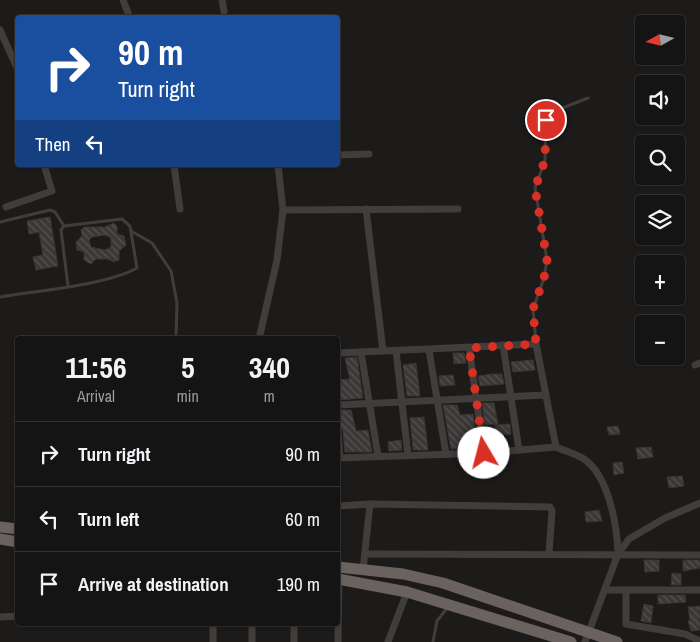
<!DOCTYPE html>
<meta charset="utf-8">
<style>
body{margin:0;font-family:"Archivo Narrow",sans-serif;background:#1e1d1d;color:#f1f3f6;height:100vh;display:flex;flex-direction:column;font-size:19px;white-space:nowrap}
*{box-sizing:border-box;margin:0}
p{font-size:16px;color:#9d9ea0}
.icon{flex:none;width:28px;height:28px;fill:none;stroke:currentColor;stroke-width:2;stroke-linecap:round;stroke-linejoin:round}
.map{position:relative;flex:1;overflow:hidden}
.panel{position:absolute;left:15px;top:336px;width:325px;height:290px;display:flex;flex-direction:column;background:#151414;border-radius:5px;box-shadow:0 1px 4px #0004,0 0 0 1px #343334}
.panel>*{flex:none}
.top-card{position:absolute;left:15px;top:15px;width:325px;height:152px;border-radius:5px;box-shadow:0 1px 4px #0004,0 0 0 1px #343334;background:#1a4fa0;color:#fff;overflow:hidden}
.needle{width:32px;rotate:262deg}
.buttons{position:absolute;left:635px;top:15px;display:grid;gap:10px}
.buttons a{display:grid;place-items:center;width:50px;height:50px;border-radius:5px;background:#151414;box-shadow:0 1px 4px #0004,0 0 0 1px #343334;font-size:25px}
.pin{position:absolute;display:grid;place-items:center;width:42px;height:42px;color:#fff;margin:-21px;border:2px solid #fff;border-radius:50%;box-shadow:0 1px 5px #0007}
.me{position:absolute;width:55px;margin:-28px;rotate:352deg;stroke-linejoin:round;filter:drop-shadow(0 0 4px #0008)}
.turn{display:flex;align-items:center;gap:18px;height:105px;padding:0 20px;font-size:22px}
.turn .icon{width:65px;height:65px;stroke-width:2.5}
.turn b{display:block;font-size:35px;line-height:42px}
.then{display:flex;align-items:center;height:48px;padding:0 20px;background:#0003;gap:10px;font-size:19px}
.eta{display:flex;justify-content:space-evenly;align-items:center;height:85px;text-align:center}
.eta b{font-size:30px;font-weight:700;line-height:35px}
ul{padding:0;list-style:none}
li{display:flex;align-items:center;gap:15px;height:65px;padding:0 20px;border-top:1px solid #343334}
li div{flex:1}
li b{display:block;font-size:19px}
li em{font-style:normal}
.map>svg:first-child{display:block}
.building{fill:url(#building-back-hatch);stroke:#383634;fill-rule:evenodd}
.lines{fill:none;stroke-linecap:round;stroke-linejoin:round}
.service{stroke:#413d3b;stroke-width:3}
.minor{stroke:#413d3b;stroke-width:7}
.trunk{stroke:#69625f;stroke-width:11}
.route{stroke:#d93025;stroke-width:9;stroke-dasharray:0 16.2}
</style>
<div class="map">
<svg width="700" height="642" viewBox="0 0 700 642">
<defs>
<pattern id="building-back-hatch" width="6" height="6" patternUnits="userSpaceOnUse" patternTransform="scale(1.25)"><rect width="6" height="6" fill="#3b3837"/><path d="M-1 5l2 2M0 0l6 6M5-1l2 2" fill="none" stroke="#555251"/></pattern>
</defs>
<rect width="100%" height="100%" fill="#1c1b1a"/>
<g class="building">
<path d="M50 217 58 266 36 270 33 257 43 255 39 232 29 234 27 221Z"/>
<path d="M114 223 117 226V234L124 236 126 245 119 251V260L114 262 108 259H96L91 264 84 260V252L77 250 76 242 82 236 81 230 84 227H105ZM106 235 111 238V247L105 250 91 247 89 240 92 237Z"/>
<path d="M453 353H464L466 363 454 364Z"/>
<path d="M357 357 363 398 338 400V380L350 379 345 358Z"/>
<path d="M533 360 535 370 513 372 511 362Z"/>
<path d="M416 363 420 396H407L403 365Z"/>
<path d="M493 374H502L504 384 480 386 478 376Z"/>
<path d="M453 375 455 385 440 386 439 376Z"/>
<path d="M482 403H494L498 424 485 425Z"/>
<path d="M443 405H457L460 415 473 414 478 448 451 449Z"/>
<path d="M338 410H351L356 431 368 430 372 452H345L343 432 338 421Z"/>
<path d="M424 417 428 450H413L410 418Z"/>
<path d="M510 424 511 434 497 435 495 425Z"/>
<path d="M618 426 620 434 609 435 607 427Z"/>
<path d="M401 440 402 450 389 451 388 442Z"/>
<path d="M651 447 653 457 638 459 636 448Z"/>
<path d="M622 462 624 473 614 475 613 463Z"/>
<path d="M682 476 684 486 669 488 667 477Z"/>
<path d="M599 510 602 521 586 522 585 512Z"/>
<path d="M644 560H659V571L645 572Z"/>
<path d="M683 560H700V568L683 571Z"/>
<path d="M672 573 681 574V585H671Z"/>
<path d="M658 595H685L686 602 658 604Z"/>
<path d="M644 604 653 606 651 623 641 621Z"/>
<path d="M700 606V630L691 631 688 621H690L688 607Z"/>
</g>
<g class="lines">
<g class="service">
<path d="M0 222 50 210 55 212 64 226"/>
<path d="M131 231 152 243 171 271 177 303 176 339"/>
<path d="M0 297C36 291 107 285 137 268L130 226 122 219 64 226 61 230 68 286"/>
<path d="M536 343 533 309 544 278 547 260 535 188 545 160 546 120 552 112 588 98"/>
<path d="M433 642 437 621 448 607"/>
</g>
<g class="minor">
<path d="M123 0 130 18"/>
<path d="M222 0 224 11"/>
<path d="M0 30 18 70"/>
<path d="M338 155 369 154"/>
<path d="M174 165 180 209"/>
<path d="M6 207 52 191 44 165"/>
<path d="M366 209 383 351"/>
<path d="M283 210 458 209"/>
<path d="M259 339 277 260 283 210 278 165"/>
<path d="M503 345 519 450"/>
<path d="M469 348 484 453"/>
<path d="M429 350 446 454"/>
<path d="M396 351 408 455"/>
<path d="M361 352 378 456"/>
<path d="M338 353 536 344 556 447 484 453 338 458"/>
<path d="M695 365 700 363"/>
<path d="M338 405 546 395"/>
<path d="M338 432 340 458"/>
<path d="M556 447C565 451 576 454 584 459 609 476 617 526 618 553"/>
<path d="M338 506 370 504 550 507 552 511 549 554"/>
<path d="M365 554 700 555"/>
<path d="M363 570 370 504"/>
<path d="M606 590H700"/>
<path d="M626 590V624L685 634 700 641"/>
<path d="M0 617 18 616"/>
<path d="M213 624V642"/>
<path d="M252 624V642"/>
<path d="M294 624V642"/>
<path d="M338 642 339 579"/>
<path d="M388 642 407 592"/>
<path d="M585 642 618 554 629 539 665 518 700 503"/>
</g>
<g class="trunk">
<path d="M0 527 18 529"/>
<path d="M0 539 18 542"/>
<path d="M338 567 403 574 443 583 617 642"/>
<path d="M338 579 407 592 571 642"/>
</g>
</g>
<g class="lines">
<path class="route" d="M484 453 469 348 536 344 533 309 544 278 547 260 535 188 545 160 546 120"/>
</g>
</svg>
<div class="buttons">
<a><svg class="needle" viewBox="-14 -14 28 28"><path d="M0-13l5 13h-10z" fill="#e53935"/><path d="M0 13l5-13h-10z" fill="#9d9ea0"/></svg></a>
<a><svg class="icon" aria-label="sound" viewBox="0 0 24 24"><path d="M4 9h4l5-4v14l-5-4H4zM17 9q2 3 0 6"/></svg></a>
<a><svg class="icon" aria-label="search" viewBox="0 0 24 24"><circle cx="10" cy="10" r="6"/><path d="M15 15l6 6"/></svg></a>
<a><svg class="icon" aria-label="layers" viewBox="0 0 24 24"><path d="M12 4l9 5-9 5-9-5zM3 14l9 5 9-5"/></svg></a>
<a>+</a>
<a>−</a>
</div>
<div class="pin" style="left:546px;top:120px;background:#d93025"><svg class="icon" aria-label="arrive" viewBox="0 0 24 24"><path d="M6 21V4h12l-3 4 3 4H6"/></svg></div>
<svg class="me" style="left:484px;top:453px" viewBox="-20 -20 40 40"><circle r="19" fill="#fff"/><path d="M0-13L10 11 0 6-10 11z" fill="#d93025"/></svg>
<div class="top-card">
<div class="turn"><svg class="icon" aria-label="right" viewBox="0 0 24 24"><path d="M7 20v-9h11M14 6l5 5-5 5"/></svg><div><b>90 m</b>Turn right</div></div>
<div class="then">Then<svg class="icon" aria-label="left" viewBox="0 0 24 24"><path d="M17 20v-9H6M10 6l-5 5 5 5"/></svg></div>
</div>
<section class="panel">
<div class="eta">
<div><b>11:56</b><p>Arrival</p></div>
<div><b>5</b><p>min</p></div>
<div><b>340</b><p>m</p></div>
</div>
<ul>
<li><svg class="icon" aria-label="right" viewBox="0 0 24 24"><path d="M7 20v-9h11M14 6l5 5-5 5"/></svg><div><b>Turn right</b></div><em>90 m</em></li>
<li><svg class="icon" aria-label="left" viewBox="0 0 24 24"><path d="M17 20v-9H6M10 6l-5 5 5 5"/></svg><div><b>Turn left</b></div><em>60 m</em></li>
<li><svg class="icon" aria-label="arrive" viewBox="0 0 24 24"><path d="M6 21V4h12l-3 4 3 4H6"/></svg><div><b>Arrive at destination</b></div><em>190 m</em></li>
</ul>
</section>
</div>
